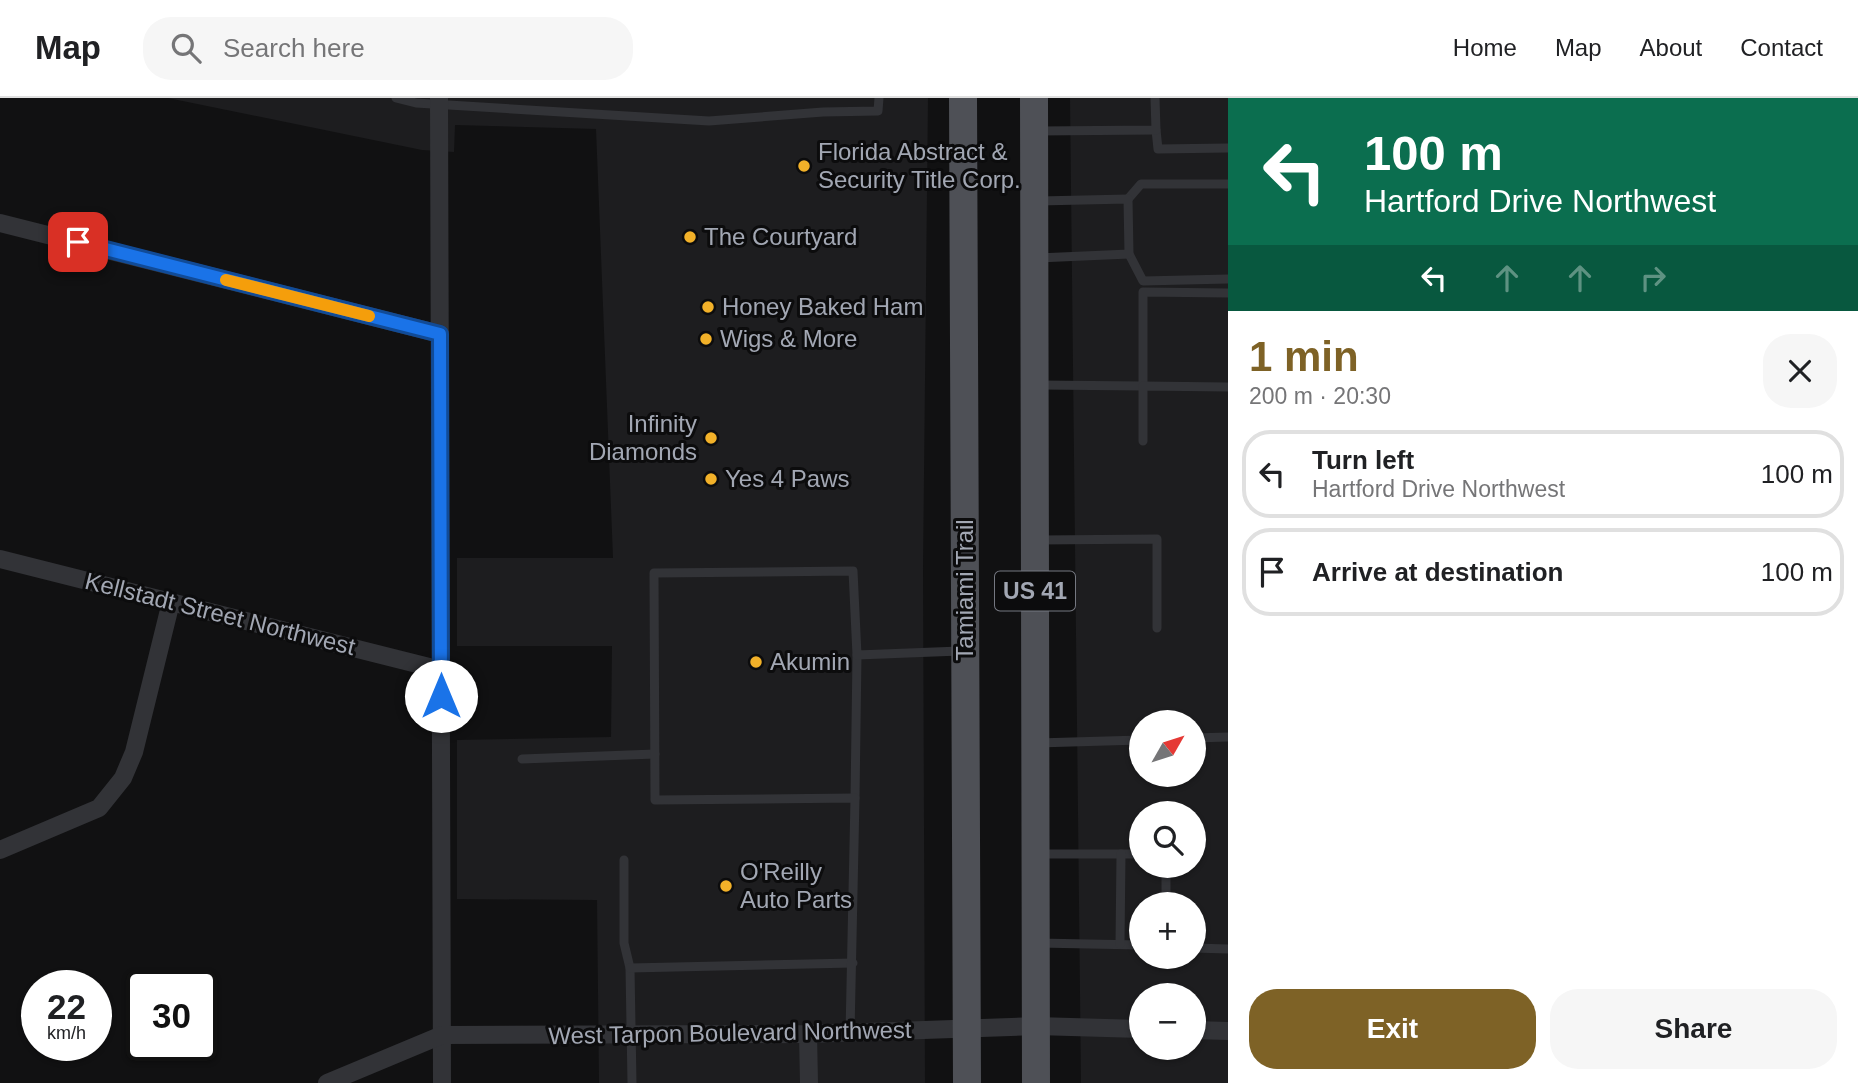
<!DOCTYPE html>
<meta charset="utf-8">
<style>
body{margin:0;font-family:Helvetica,sans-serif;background:#f6f6f6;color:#202124;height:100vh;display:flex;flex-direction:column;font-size:26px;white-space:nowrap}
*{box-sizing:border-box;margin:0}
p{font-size:23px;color:#757577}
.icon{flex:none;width:38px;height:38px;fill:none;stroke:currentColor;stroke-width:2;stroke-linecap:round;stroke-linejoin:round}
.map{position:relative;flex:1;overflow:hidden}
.details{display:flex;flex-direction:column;background:#fff;width:630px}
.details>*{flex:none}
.guide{background:#0b6e4f;color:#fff;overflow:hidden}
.needle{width:46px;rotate:51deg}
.fabs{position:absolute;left:1129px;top:612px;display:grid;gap:14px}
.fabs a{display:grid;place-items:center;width:77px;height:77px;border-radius:50%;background:#fff;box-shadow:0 2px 5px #0004;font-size:35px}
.speed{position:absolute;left:21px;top:872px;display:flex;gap:14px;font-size:35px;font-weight:700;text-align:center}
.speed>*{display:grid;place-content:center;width:91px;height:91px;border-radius:50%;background:#fff;box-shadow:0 2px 5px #0004;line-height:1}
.speed small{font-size:18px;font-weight:400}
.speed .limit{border:4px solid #111;border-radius:10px;background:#fff;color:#111}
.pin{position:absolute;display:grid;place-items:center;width:60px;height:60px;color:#fff;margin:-30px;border-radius:14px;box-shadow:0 4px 10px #0006}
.me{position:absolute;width:77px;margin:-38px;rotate:0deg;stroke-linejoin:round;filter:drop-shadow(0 0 5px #0008)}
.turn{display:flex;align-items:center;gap:24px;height:147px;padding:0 21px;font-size:32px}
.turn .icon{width:91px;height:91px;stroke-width:2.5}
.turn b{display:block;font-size:49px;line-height:60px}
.lanes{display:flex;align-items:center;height:66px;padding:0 21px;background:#0003;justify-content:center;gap:35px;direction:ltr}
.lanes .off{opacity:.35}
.round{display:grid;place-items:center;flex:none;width:74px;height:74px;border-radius:28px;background:#f6f6f6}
.headline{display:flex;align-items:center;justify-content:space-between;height:119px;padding:0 21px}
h1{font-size:42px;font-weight:800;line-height:52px;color:#7e6226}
.button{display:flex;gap:14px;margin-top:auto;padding:14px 21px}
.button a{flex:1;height:80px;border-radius:28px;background:#7e6226;color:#fff;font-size:28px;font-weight:800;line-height:80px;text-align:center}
.button a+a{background:#f6f6f6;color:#202124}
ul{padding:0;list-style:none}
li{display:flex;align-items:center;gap:21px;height:88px;margin:0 14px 10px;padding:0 7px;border:4px solid #e0e0e0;border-radius:28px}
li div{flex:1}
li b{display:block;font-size:26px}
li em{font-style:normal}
header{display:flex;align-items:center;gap:42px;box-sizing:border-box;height:98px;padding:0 35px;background:#fff;border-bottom:2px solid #e0e0e0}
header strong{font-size:33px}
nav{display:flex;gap:38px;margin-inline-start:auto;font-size:24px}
.search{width:490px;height:63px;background:#f6f6f6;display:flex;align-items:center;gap:18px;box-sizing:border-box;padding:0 24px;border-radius:28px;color:#757577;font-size:26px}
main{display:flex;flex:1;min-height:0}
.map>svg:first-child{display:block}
.built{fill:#1d1d1f;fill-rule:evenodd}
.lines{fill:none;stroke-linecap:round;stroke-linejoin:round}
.service{stroke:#323337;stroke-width:9}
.minor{stroke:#323337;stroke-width:18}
.primary{stroke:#4e5056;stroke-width:28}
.route-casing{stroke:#114b97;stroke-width:18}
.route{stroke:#1a73e8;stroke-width:12}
.slow{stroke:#f59e0b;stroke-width:12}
.poi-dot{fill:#f2b129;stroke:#0c0c0d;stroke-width:2.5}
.labels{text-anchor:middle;stroke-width:6;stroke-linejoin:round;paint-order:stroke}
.shield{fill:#0c0c0d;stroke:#757881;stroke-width:2}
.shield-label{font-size:23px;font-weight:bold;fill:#a2a7b3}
.poi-label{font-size:24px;fill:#a2a7b3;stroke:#0c0c0d;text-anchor:start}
.street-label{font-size:24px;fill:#a2a7b3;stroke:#0c0c0d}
</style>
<header>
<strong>Map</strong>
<div class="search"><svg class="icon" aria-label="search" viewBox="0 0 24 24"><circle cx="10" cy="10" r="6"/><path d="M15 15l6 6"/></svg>Search here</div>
<nav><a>Home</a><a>Map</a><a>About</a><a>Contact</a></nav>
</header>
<main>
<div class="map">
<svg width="1228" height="985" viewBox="0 0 1228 985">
<rect width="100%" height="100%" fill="#111112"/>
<g class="built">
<path d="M168 0H928L923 471 925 985H599L597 802 457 801V642L611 639 612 548H457V460H613L596 31 455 27 454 54 422 52Z"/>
<path d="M1070 0H1228V985H1081ZM1141 625H1194V677H1141ZM1141 716H1194V768H1141ZM1141 807H1194V859H1141ZM1141 898H1194V950H1141Z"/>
</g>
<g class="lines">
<g class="service">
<path d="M396 0 416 5 709 23 823 14 878 13 879 0"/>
<path d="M1156 32 1158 51 1228 50"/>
<path d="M1039 33 1156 32 1155 0"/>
<path d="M1128 101 1141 86H1228"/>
<path d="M1129 156 1143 183 1228 181"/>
<path d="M1038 160 1129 156 1128 101 1039 103"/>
<path d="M1040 287 1143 288V194L1228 195"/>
<path d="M1143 343V288L1228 289"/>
<path d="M1040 442 1157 441V530"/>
<path d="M1194 640 1228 639"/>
<path d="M1037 645 1141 642"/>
<path d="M522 661 655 656"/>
<path d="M855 700 857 557"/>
<path d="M1038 756H1141"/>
<path d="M624 762V845L630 870 632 985"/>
<path d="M1166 768V807"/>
<path d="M1038 845 1141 847"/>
<path d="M1120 846 1121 756"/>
<path d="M1194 850 1228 851"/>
<path d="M630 870 853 865"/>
<path d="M850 935 855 700 655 702 654 475 853 473 857 557 960 553"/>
</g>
<g class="minor">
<path d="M439 0 442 985"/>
<path d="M0 125 440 236"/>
<path d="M0 461 441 572"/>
<path d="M0 752 99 710 123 680 134 654 171 504"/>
<path d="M1194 932 1228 933"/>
<path d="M808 936 809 985"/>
<path d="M327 985 442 937 808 936 1036 928 1141 931"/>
</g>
<g class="primary">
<path d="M963 0 967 985"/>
<path d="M1034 0 1036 985"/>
</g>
</g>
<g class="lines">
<g class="route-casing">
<path id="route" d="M78 144 440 236 441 598"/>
</g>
<use href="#route" class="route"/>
<path class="slow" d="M226 182 369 218"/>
</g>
<g class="poi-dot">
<circle cx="804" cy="68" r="7"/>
<circle cx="690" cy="139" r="7"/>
<circle cx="708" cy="209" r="7"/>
<circle cx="706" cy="241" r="7"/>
<circle cx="711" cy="340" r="7"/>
<circle cx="711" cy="381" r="7"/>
<circle cx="756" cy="564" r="7"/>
<circle cx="726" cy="788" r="7"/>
</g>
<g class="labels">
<rect class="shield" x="995" y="473.5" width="80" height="39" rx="5"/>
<g class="shield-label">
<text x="1035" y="501">US 41</text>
</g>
<g class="poi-label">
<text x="818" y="62">Florida Abstract &amp;<tspan x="818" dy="28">Security Title Corp.</tspan></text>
<text x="704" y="147">The Courtyard</text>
<text x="722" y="217">Honey Baked Ham</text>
<text x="720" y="249">Wigs &amp; More</text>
<text x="697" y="334" text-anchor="end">Infinity<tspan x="697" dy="28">Diamonds</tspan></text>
<text x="725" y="389">Yes 4 Paws</text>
<text x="770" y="572">Akumin</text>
<text x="740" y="782">O'Reilly<tspan x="740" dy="28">Auto Parts</tspan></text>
</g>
<g class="street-label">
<text transform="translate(965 492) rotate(-90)" y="8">Tamiami Trail</text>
<text transform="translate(220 516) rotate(14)" y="8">Kellstadt Street Northwest</text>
<text transform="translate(730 935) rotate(-1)" y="8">West Tarpon Boulevard Northwest</text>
</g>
</g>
</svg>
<div class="fabs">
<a><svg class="needle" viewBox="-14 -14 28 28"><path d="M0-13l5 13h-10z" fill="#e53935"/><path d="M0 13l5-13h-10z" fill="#757577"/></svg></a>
<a><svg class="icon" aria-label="search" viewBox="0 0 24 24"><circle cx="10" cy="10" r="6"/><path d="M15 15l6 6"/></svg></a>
<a>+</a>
<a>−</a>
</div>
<div class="speed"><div>22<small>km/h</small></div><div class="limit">30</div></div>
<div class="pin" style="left:78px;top:144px;background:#d93025"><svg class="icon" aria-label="arrive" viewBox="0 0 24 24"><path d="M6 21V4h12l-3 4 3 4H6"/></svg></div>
<svg class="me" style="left:441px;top:598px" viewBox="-20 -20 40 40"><circle r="19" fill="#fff"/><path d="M0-13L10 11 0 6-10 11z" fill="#1a73e8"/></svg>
</div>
<section class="details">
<div class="guide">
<div class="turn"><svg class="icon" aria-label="left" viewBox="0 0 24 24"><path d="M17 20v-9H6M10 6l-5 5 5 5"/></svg><div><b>100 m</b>Hartford Drive Northwest</div></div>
<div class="lanes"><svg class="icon" aria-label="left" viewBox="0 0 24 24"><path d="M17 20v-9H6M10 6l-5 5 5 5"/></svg><svg class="icon off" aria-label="ahead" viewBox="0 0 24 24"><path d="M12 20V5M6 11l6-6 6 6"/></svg><svg class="icon off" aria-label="ahead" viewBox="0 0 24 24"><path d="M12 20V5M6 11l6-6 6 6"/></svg><svg class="icon off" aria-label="right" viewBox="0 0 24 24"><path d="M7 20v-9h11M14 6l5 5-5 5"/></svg></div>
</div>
<div class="headline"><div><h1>1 min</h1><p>200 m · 20:30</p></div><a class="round"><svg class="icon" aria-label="close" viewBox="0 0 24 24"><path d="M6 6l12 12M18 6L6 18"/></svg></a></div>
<ul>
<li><svg class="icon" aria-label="left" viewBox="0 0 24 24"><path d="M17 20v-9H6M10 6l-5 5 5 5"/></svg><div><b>Turn left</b><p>Hartford Drive Northwest</p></div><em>100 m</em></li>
<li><svg class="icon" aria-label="arrive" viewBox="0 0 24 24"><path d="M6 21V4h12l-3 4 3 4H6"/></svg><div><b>Arrive at destination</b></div><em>100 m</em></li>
</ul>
<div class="button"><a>Exit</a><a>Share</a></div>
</section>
</main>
